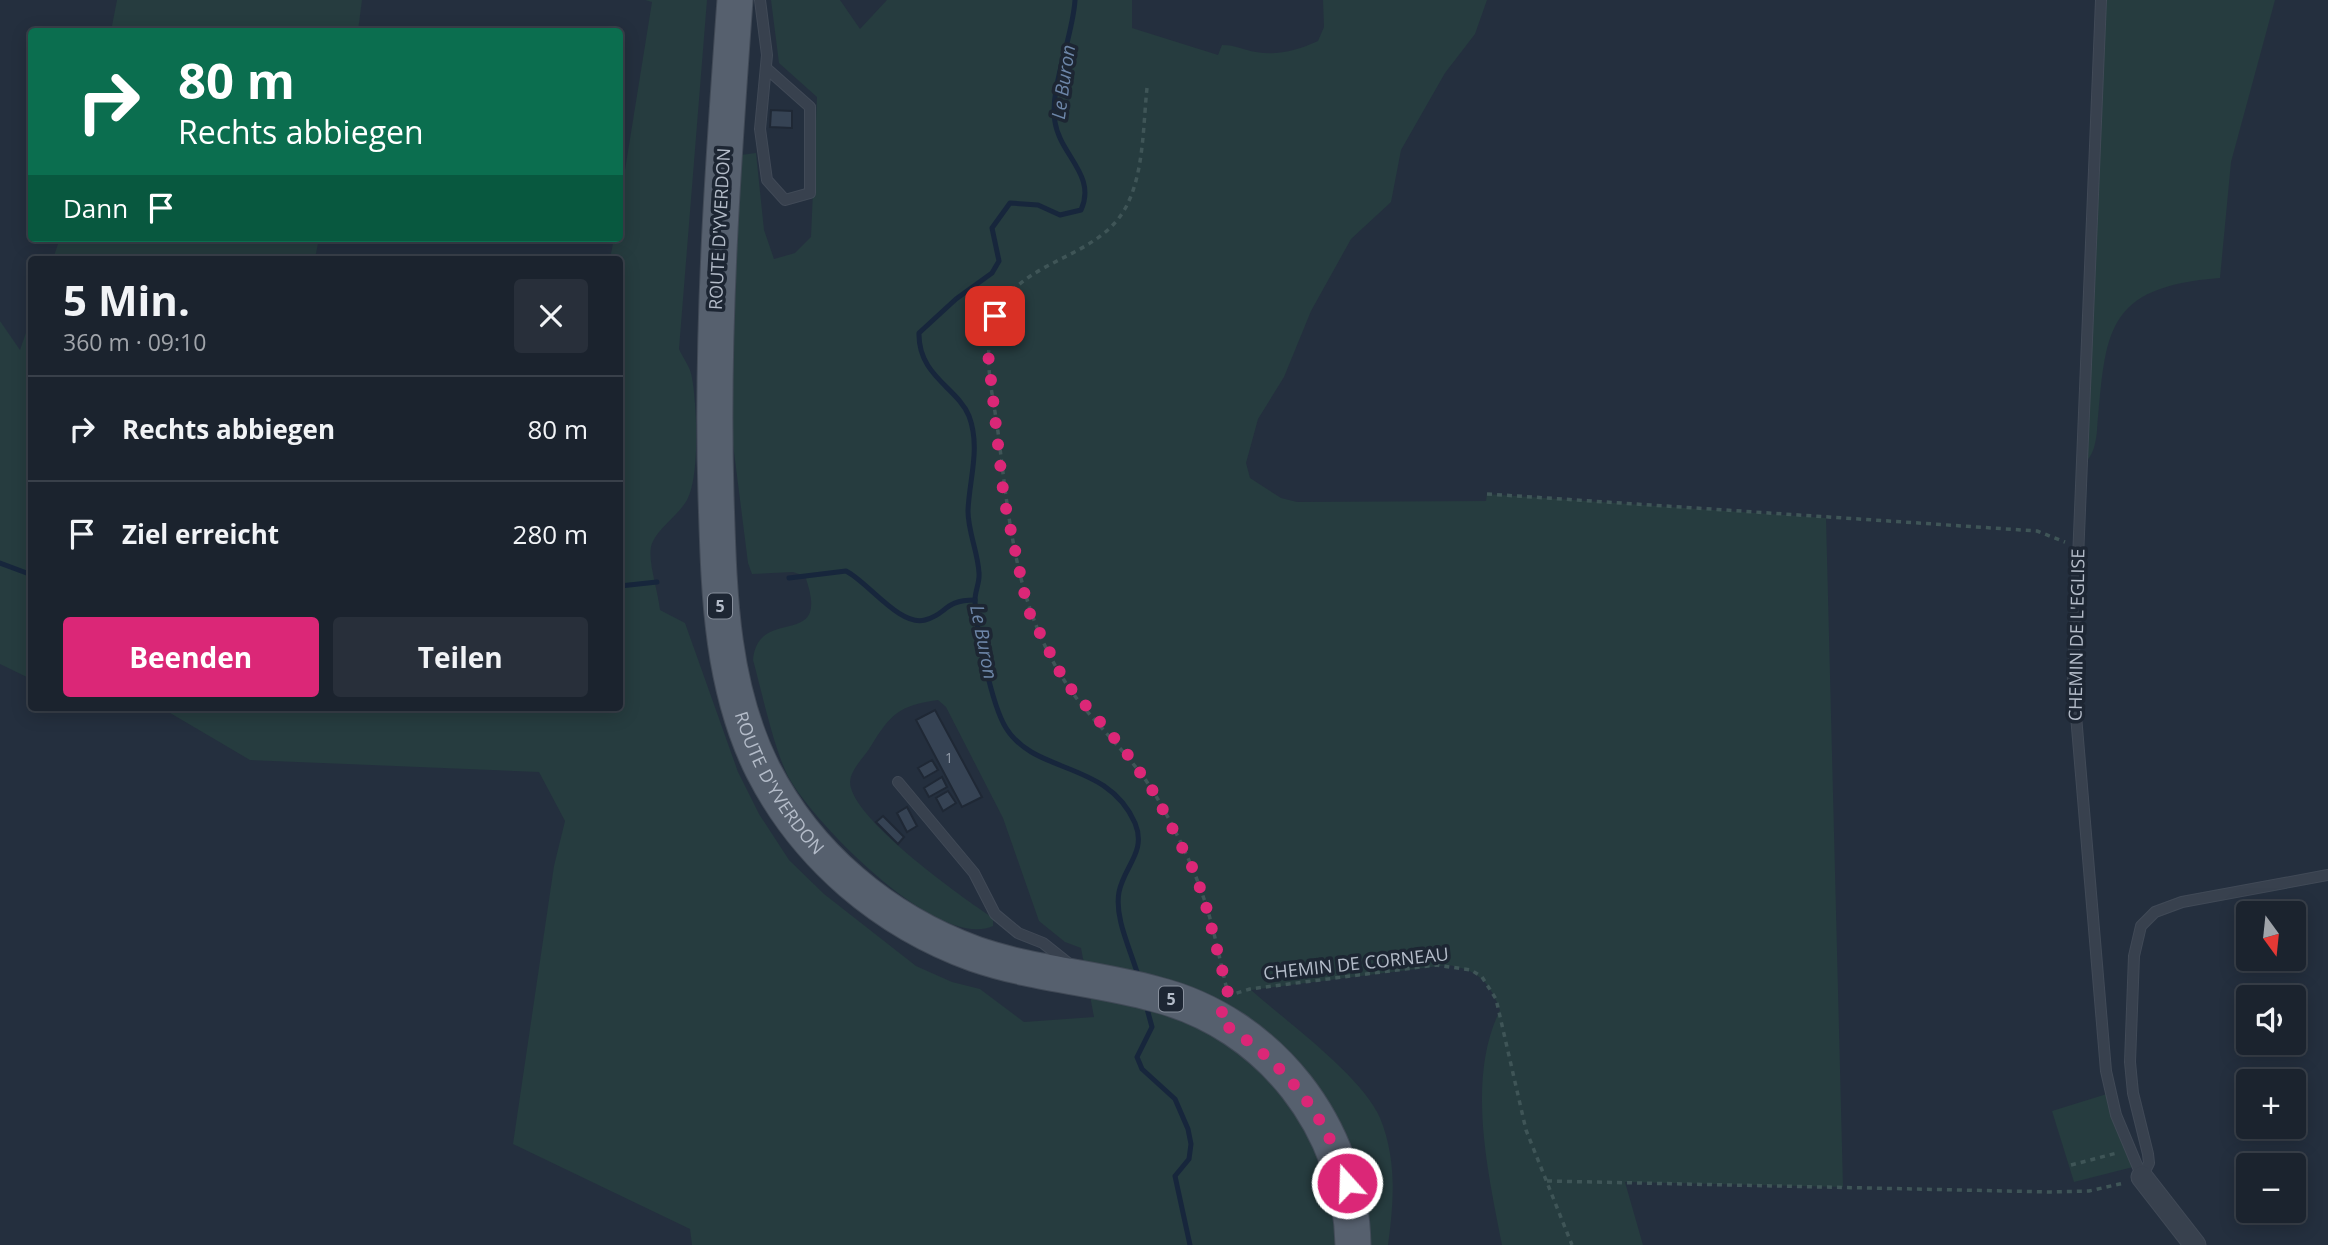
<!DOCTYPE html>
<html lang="de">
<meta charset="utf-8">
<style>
body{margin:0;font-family:"Open Sans",sans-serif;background:#282f3a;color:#f1f3f6;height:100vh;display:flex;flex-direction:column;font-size:26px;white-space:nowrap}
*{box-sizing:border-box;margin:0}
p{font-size:23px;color:#a0a4aa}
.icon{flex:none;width:38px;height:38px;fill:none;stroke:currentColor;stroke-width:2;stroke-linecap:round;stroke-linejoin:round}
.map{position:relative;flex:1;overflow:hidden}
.details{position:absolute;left:28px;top:256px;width:595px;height:455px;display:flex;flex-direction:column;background:#1b232e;border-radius:7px;box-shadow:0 4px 18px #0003,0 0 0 2px #39404a}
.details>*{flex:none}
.guide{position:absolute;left:28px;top:28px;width:595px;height:214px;border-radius:7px;box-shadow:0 4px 18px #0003,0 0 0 2px #39404a;background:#0b6e4f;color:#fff;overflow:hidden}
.needle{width:46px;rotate:165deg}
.tools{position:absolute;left:2236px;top:901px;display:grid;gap:14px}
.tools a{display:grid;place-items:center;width:70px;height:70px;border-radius:7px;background:#1b232e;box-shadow:0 4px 18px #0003,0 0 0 2px #39404a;font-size:35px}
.pin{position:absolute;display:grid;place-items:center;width:60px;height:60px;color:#fff;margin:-30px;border-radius:14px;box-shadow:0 4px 10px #0006}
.me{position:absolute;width:77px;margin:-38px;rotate:340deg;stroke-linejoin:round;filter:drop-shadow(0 0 5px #0008)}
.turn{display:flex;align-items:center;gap:24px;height:147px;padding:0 35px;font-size:32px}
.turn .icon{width:91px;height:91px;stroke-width:2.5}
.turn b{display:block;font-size:49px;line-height:60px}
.then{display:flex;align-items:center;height:66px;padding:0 35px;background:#0003;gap:14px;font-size:26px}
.round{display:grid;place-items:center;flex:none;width:74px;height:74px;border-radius:7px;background:#282f3a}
.summary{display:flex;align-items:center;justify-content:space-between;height:119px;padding:0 35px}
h1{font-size:42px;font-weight:700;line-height:52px}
.action{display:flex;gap:14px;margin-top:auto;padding:14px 35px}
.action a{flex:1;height:80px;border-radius:7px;background:#db2777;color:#fff;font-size:28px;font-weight:700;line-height:80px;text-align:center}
.action a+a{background:#282f3a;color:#f1f3f6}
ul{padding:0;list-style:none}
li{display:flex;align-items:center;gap:21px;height:105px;padding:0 35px;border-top:2px solid #39404a}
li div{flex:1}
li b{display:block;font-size:26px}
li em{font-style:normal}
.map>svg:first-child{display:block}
.green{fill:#263c3f}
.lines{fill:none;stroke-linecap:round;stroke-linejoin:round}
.stream{stroke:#17263c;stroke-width:5}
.building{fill:#364354;stroke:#1f2835;stroke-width:2}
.lane-casing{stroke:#414a57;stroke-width:12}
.street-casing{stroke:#414a57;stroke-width:23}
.primary-casing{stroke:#414a57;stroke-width:37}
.path{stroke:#3f5557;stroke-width:3.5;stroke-dasharray:5 5;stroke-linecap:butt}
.lane{stroke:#38414e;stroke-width:10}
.street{stroke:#38414e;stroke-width:21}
.primary{stroke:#56606e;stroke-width:35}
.route{stroke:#db2777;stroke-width:12;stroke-dasharray:0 21.6}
.labels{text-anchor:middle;stroke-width:7;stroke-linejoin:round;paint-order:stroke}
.number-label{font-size:14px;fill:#929caa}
.shield{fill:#1d2633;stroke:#878f9c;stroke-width:2}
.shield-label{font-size:16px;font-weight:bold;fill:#b4bcc9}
.street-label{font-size:18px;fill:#b4bcc9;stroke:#1d2633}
.water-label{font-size:19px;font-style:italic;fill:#6d86a8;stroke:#1d2633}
</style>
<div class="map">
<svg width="2328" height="1245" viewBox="0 0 2328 1245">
<rect width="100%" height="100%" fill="#242f3e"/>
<g class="green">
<path d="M117 0H362L358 31H111Z"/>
<path d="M645 0H707L679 349C683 358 691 368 692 378 697 406 700 476 687 500 678 516 655 530 651 547 648 562 658 591 660 610L685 623 738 772 759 814 789 860 824 894 916 966 952 982 980 989 1024 1022 1094 1017 1081 948 1065 942 1039 921 1003 818 946 707 938 700C899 705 890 715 871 746 864 758 846 773 851 788 861 825 960 896 993 918V926C938 951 814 823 789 778 774 750 762 692 753 660 758 603 833 653 805 576L793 572 752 574 748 563 732 436V360L741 155 756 153 764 230 774 259 795 253 811 237 817 97 779 63 771 0H840L860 29 887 0H1132V28L1218 55 1222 45C1236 45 1243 50 1256 52 1278 56 1298 50 1318 41L1324 27 1323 0H1487L1475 34 1445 73 1401 150 1391 202 1351 239 1311 311 1284 377 1258 419 1246 463 1250 478 1281 498 1297 502 1486 501 1487 494 1826 518 1843 1187 1625 1182 1643 1245H1502C1488 1172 1466 1079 1500 1010 1490 982 1477 969 1447 965L1251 990C1286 1021 1363 1077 1380 1118 1397 1159 1394 1202 1388 1245H692L690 1229 513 1144 554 866 565 821 539 772 250 760 160 707H620V259H610L614 238H620V201L652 2Z"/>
<path d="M2101 0H2275L2231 162 2220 278C2104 287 2106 331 2097 431 2096 442 2093 458 2083 464Z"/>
<path d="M60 238H319L315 259H53Z"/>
<path d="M31 318 32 679H31L0 664V321L20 350Z"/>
<path d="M2110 1093 2137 1166 2074 1182 2052 1111Z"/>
</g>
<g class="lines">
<g class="stream">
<path d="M1075 0C1073 37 1049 89 1055 122 1060 155 1097 175 1081 210L1060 215 1038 205 1010 203 992 228 999 261 992 273 956 299 919 333C918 376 958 388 969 416 981 448 969 480 968 511 968 532 978 552 979 573 980 582 975 591 975 600 975 626 992 706 1006 728 1035 775 1107 760 1135 823 1147 852 1124 866 1119 892 1114 919 1132 952 1139 979"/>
<path d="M0 563 32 575"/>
<path d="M789 578 846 571C868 582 900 627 925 620 948 614 943 600 975 600"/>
<path d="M620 586 657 582"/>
<path d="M1146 1005 1152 1027 1137 1057 1142 1069 1175 1099 1188 1129 1191 1144 1189 1159 1175 1176 1190 1245"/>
</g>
</g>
<g class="building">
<path d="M771 110 792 111V128L770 127Z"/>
<path d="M935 710 982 797 962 807 916 720Z"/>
<path d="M932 760 938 770 924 778 918 768Z"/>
<path d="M942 777 947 787 929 797 924 788Z"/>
<path d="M948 791 956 803 943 811 936 798Z"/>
<path d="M907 807 917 826 907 832 897 813Z"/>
<path d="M883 816 904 837 898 844 876 822Z"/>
</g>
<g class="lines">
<g class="lane-casing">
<g id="lane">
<path d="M760 0 767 55 760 129 767 180 785 200 810 193V107L766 68"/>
<path d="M2101 0 2073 680 2106 1071 2116 1115 2142 1177"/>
<path d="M898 782 974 873 995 914 1018 933 1043 943 1073 967"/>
<path d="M2142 1177 2149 1163 2148 1154 2133 1093 2130 1062 2134 956 2141 926 2155 912 2182 902 2328 875"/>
</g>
</g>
<g class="street-casing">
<path id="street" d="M2142 1177 2195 1245"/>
</g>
<g class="primary-casing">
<g id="primary">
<path id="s1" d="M735 0C723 165 711 330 716 496 719 589 720 684 763 770 807 856 884 921 975 954 1033 974 1096 978 1155 994 1270 1023 1351 1128 1353 1245"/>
</g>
</g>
<g class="path">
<path d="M1147 88C1143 126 1144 173 1126 207 1094 266 1006 257 991 332 984 364 994 400 998 432 1009 519 1015 604 1064 680 1090 722 1130 752 1156 796 1174 827 1191 861 1203 896 1214 927 1220 962 1228 994"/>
<path d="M1487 494 2037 531 2065 542"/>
<path d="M1227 996 1250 989 1436 965 1471 970 1482 977 1496 999 1526 1130 1572 1245"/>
<path d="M2071 1165 2117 1153"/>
<path d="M1547 1181 2052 1192 2089 1191 2124 1183"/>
</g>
<use href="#lane" class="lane"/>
<use href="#street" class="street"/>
<use href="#primary" class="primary"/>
</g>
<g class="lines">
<path class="route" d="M995 316 988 353 1004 499 1028 610 1065 682 1123 748 1155 794 1192 867 1204 898 1228 993 1219 1021C1281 1060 1326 1112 1347 1183"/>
</g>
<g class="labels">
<g class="number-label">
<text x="949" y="763">1</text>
</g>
<g class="shield">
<rect x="708" y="593.5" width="24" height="25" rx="5"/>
<rect x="1159" y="986.5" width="24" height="25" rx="5"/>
</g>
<g class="shield-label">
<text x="720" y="612">5</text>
<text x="1171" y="1005">5</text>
</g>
<g class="street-label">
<text transform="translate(720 229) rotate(-87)" y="6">ROUTE D'YVERDON</text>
<text transform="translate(2077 635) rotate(-89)" y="6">CHEMIN DE L'EGLISE</text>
<text dy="6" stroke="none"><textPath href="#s1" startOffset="796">ROUTE D'YVERDON</textPath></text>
<text transform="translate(1356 964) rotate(-6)" y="6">CHEMIN DE CORNEAU</text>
</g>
<g class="water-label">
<text transform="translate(1063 82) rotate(-82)" y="7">Le Buron</text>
<text transform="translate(984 642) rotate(79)" y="7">Le Buron</text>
</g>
</g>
</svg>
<div class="tools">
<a><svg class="needle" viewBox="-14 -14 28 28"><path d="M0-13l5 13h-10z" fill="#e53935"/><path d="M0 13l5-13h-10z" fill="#a0a4aa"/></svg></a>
<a><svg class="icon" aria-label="sound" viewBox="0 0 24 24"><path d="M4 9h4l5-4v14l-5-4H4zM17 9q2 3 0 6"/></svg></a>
<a>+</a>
<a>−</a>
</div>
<div class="pin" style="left:995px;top:316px;background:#d93025"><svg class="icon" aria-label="arrive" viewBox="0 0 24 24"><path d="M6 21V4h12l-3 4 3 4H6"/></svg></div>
<svg class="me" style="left:1347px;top:1183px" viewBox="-20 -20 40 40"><circle r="17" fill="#db2777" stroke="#fff" stroke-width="3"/><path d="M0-11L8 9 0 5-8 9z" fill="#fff"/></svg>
<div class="guide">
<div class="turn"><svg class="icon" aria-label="right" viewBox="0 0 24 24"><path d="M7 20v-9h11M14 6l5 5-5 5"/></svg><div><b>80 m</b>Rechts abbiegen</div></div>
<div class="then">Dann<svg class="icon" aria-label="arrive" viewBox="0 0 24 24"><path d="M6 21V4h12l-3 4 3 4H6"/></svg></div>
</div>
<section class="details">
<div class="summary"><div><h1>5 Min.</h1><p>360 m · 09:10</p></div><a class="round"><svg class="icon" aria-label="close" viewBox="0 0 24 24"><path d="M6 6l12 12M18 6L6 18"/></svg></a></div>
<ul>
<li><svg class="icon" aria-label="right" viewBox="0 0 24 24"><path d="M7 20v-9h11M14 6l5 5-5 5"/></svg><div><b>Rechts abbiegen</b></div><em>80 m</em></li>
<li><svg class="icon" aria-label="arrive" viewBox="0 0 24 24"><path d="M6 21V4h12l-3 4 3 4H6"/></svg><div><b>Ziel erreicht</b></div><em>280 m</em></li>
</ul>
<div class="action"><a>Beenden</a><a>Teilen</a></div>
</section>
</div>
